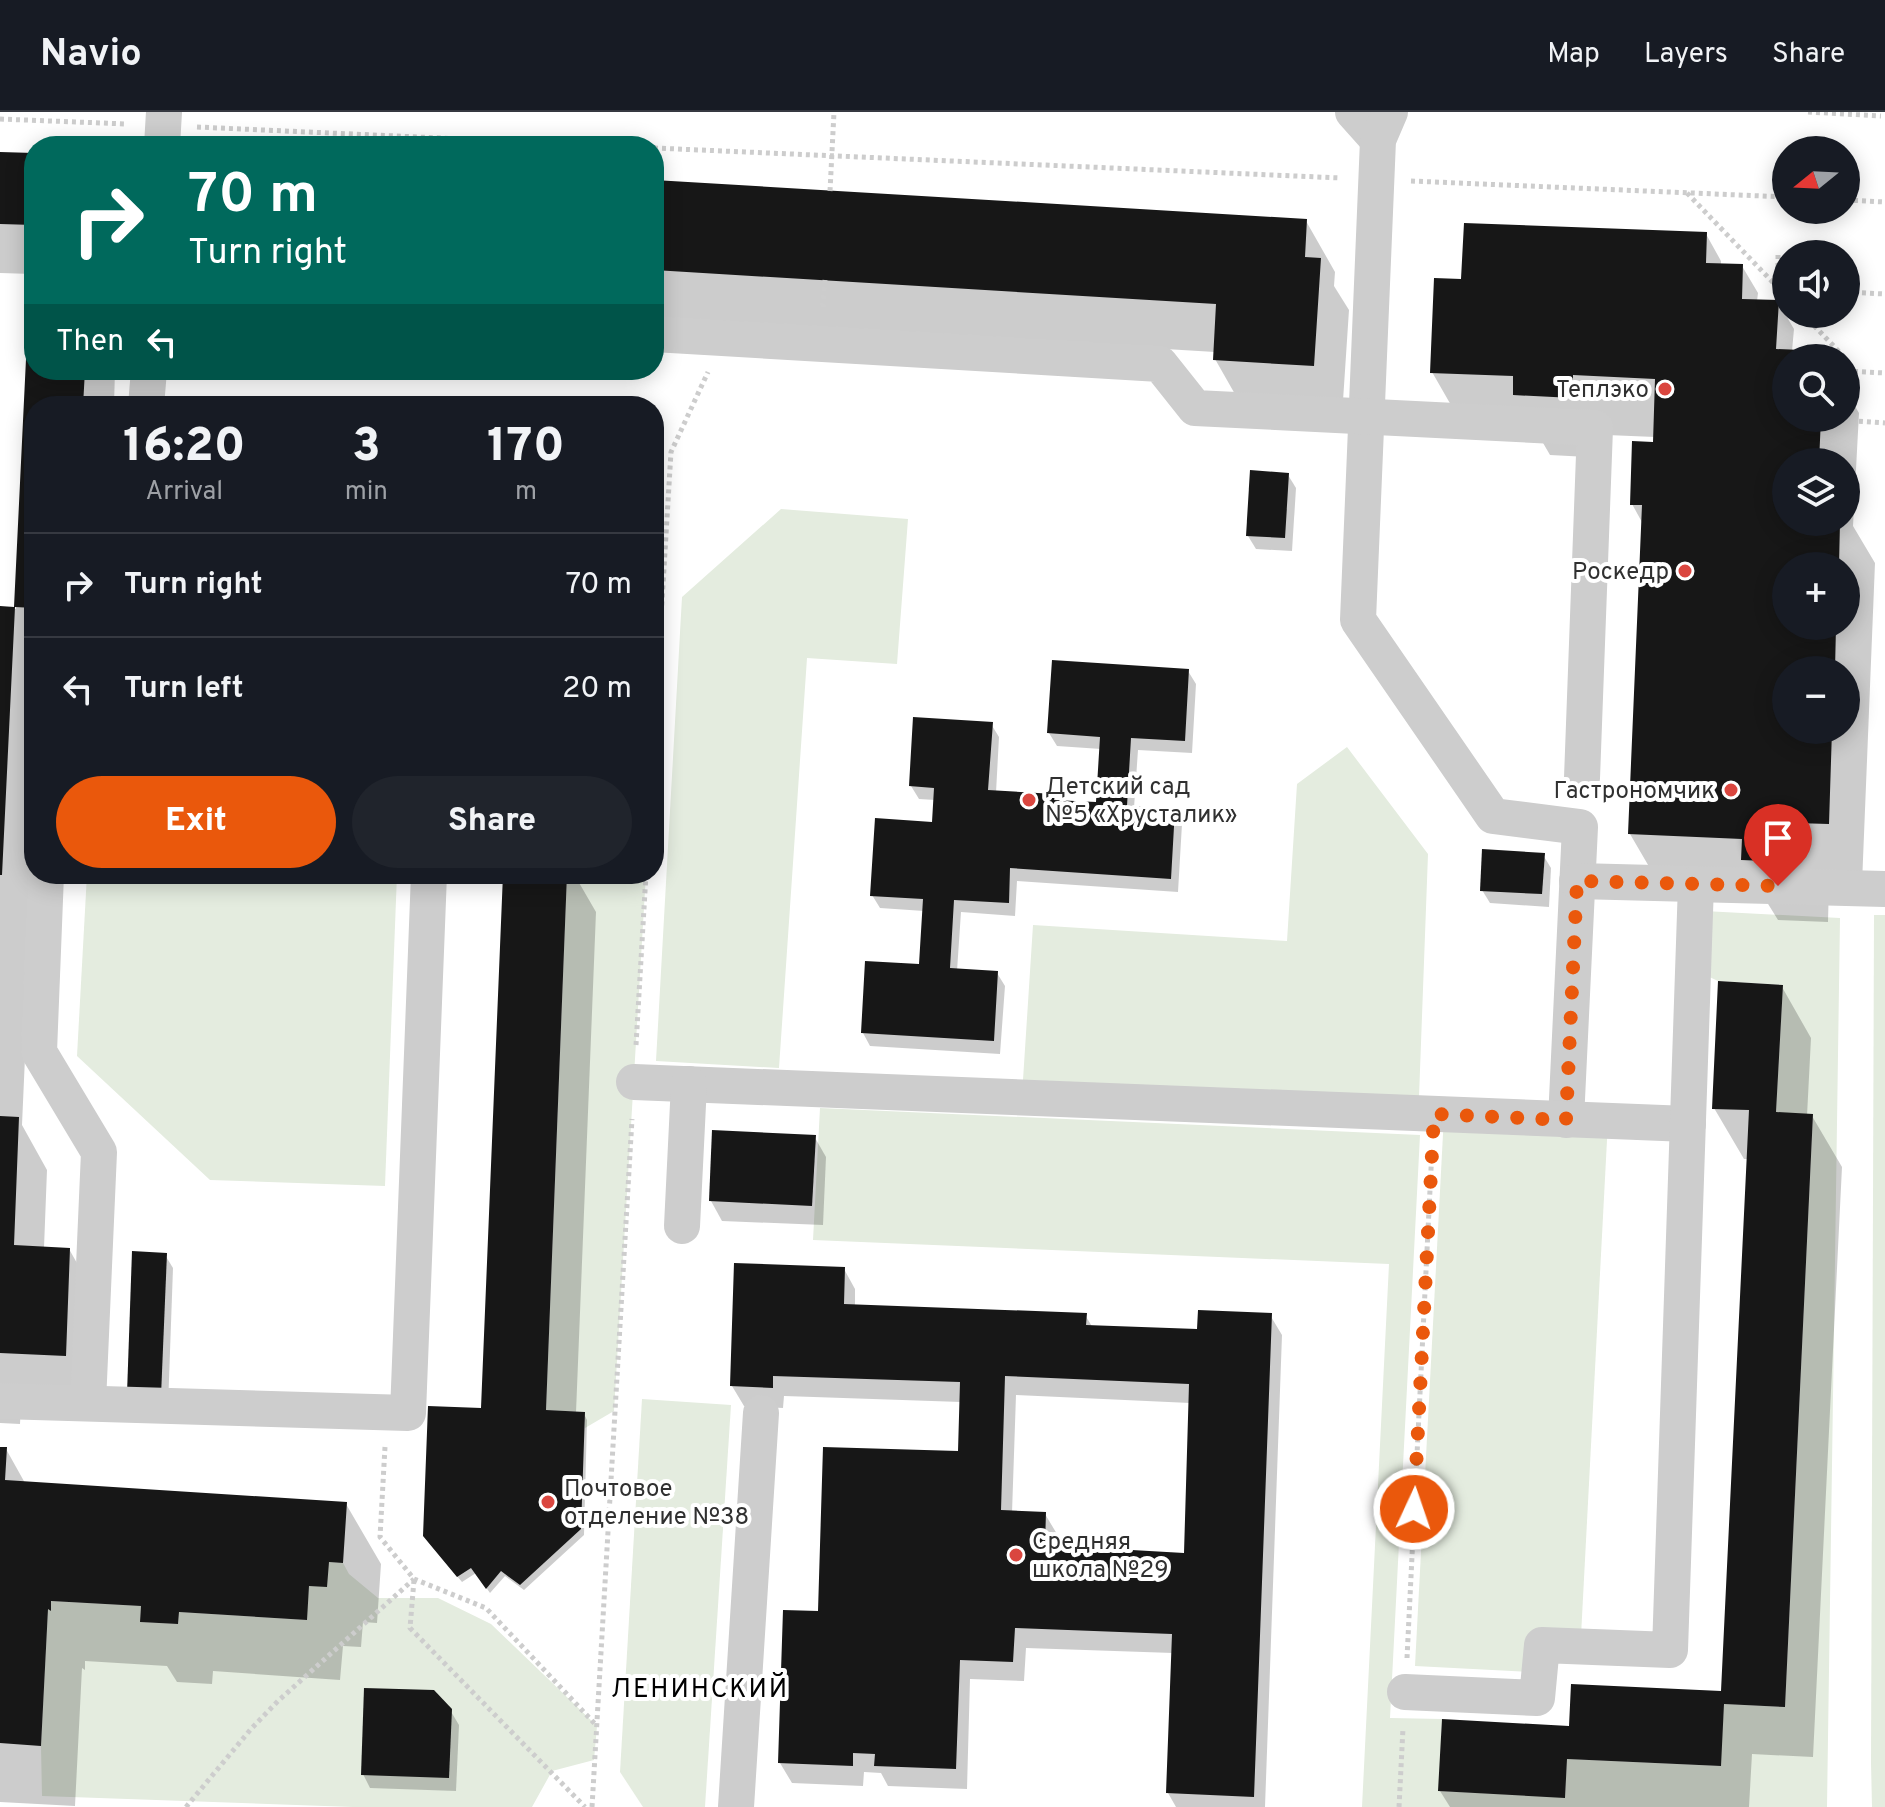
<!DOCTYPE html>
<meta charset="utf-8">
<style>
body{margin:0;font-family:Overpass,sans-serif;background:#20242c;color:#f1f3f6;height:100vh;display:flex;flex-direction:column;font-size:30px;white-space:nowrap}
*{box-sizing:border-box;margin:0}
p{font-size:26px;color:#9ea1a6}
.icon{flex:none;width:44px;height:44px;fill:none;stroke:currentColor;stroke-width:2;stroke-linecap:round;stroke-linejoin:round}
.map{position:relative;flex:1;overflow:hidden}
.side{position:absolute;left:24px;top:284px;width:640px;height:488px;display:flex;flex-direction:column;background:#171b24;border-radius:32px;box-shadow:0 4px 20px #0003}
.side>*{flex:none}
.guide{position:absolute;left:24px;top:24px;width:640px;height:244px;border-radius:32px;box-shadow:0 4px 20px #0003;background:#00695c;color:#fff;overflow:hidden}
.needle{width:52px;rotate:252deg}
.tools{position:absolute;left:1772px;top:24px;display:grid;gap:16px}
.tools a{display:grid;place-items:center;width:88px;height:88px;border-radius:50%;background:#171b24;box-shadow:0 4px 20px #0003;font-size:40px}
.pin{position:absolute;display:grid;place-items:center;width:68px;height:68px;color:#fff;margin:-82px -34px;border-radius:50% 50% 50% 0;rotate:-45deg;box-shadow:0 0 8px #0007}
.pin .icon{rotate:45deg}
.me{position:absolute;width:88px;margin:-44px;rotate:3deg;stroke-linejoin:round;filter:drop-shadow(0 0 6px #0008)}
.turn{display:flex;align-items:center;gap:28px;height:168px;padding:0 32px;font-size:36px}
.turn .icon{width:104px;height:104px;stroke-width:2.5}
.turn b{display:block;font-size:56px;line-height:68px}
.then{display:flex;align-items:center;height:76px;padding:0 32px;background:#0003;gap:16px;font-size:30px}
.eta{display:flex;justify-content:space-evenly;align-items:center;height:136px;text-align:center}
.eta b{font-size:48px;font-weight:800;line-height:56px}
.cta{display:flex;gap:16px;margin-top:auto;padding:16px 32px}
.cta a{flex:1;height:92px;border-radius:48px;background:#ea580c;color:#fff;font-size:32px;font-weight:800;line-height:92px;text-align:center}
.cta a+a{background:#20242c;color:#f1f3f6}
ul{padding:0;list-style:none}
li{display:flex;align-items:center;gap:24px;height:104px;padding:0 32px;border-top:2px solid #363941}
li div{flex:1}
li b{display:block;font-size:30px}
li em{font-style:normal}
header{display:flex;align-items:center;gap:48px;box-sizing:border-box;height:112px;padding:0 40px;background:#171b24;border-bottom:2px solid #363941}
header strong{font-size:38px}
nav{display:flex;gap:44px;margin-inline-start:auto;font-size:28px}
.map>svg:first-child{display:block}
.green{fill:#e4ecdf}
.shadow{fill:#0003;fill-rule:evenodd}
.building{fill:#171717;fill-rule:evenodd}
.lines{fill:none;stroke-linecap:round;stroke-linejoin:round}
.path{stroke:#cdcdcd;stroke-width:5;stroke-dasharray:4 4;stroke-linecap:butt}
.minor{stroke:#cdcdcd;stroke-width:36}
.route{stroke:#ea580c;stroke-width:14;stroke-dasharray:0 25.2}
.poi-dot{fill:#da463f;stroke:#fff;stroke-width:3}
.labels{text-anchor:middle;stroke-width:8;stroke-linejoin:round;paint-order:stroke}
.poi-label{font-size:24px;fill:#303030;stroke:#fff;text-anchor:end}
.neighbourhood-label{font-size:26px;letter-spacing:2px;fill:#000;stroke:#fff}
</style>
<header>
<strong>Navio</strong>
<nav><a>Map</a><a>Layers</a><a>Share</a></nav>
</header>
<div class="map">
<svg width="1885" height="1695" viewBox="0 0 1885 1695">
<rect width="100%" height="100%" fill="#fff"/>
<g class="green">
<path d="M781 397 908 407 897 552 807 546 779 956 656 949 682 485Z"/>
<path d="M1347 635 1428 742 1419 985 1023 968 1033 813 1287 829 1297 672Z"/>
<path d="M87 762H397L385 1074 210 1068 77 944Z"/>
<path d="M567 762H646L614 1299 585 1316V1300L546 1298Z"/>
<path d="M1704 799 1840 806 1827 1695H1362L1389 1152 813 1128 820 996 1420 1023 1390 1606 1442 1607 1439 1679 1565 1685 1567 1647 1720 1654 1724 1592 1785 1595 1813 1003 1776 1000 1783 873 1718 869 1701 861Z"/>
<path d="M1874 803H1885V1695H1872L1871 1651Z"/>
<path d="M1444 1003 1608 1009 1581 1524 1529 1560 1415 1554Z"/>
<path d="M642 1287 731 1293 705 1695H643L620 1660Z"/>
<path d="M329 1450 343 1451 349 1462 378 1486H438L491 1512 597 1614 594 1648 552 1659 532 1695H353L42 1684 41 1634 48 1497 51 1489 141 1494 140 1510 178 1512 179 1500 306 1508 309 1474Z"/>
</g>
<g class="shadow">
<path d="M0 42 34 43V258H115L114 294H34V742L22 1013 47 1058 44 1136 69 1137 98 1188 94 1294 21 1291 20 1312 0 1311V496L16 497 32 162 0 161Z"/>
<path d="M654 70 1306 109 1335 160 1334 174 1349 198 1342 304 1244 298 1215 247V240L654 206Z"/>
<path d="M1706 122 1721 149V154H1742L1758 181 1757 189 1778 190 1794 217 1792 239 1824 241 1827 246H1786V306H1846V279L1859 301 1853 414 1875 451 1862 772 1829 771 1828 810 1778 808 1765 787 1665 782 1630 722 1643 412 1632 392 1655 325 1607 323V346L1550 343 1539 324 1467 321 1432 260 1463 169ZM1786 350H1846V410H1786ZM1786 454H1846V514H1786ZM1786 558H1846V618H1786Z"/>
<path d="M1288 363 1296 376 1292 439 1256 437 1248 424Z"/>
<path d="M654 371 659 380 654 473Z"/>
<path d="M1188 559 1196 572 1192 641 1138 638 1134 696 1174 699 1182 712 1178 780 1017 769 1015 804 961 800 957 859 997 861 1005 874 1000 942 870 934 863 921 921 854 924 799 880 796 872 783 934 712 935 688 919 687 911 674 991 612 999 625 996 681 1053 684 1057 690 1098 692 1101 637 1057 634 1049 621Z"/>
<path d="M1543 743 1551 756 1549 795 1490 791 1482 778Z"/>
<path d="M505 762H574L596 800 576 1301 584 1302 587 1308 584 1423 524 1478 505 1464 490 1481 476 1461 462 1470 429 1431 482 1298Z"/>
<path d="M1782 875 1811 926 1807 1004H1812L1842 1055 1813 1645 1752 1642 1749 1695H1450L1440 1679 1571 1616 1723 1581 1748 1047H1744L1714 996Z"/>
<path d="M814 1024 826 1045 823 1113 722 1109 711 1089Z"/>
<path d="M165 1143 173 1156 168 1296 137 1295Z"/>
<path d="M844 1157 855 1177V1195L1085 1203 1093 1216 1199 1220 1270 1203 1282 1223 1265 1695H1176L1168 1681 1173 1541 1026 1536 1024 1569 970 1567 967 1677 888 1674 881 1661 864 1660 863 1674 792 1671 780 1651 820 1501 959 1341 961 1290 784 1284 783 1296 744 1294 732 1274ZM1016 1283 1190 1291 1186 1443 1056 1435 1057 1422 1045 1402 1012 1401Z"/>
<path d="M0 1337H6L25 1371 346 1392 381 1452 377 1511 363 1510 361 1535 343 1534 340 1568 213 1559 212 1572 177 1570 167 1554 85 1549V1558L82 1556 75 1694 0 1690Z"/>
<path d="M450 1598 459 1613 456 1679 370 1676 363 1662Z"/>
</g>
<g class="building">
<path d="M0 40 34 41V113L0 112Z"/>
<path d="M654 68 1307 107 1305 145 1321 146 1314 254 1213 248 1216 192 654 158Z"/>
<path d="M1464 111 1707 120 1706 151 1743 152 1742 187 1779 188 1776 237 1825 239V246H1786V306H1821L1819 350H1786V410H1840L1839 454H1786V514H1836L1835 558H1786V618H1832L1829 712 1795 711 1794 750 1741 748 1742 727 1628 722 1642 393H1630L1632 329 1653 330 1655 267 1573 263V286L1513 283V264L1430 261 1434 166 1461 167Z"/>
<path d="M32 123H34V258H85L83 294H34V496L15 495 2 763H0V494L14 495Z"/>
<path d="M1250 358 1289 361 1285 426 1246 424Z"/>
<path d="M1052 548 1189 557 1185 629 1131 626 1127 694 1175 697 1171 767 1010 756 1009 791 954 788 950 856 998 859 994 929 861 921 865 849 919 852 923 787 870 784 875 706 932 710 934 676 909 674 913 605 993 610 988 678 1055 682 1054 688 1096 690 1100 625 1047 621Z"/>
<path d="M1482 737 1545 741 1542 782 1480 779Z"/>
<path d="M503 762H567L546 1298 585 1300 581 1417 520 1473 501 1459 486 1477 471 1456 457 1465 423 1424 428 1294 481 1296Z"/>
<path d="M1718 869 1783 873 1776 1000 1813 1002 1785 1595 1724 1592 1721 1654 1567 1647 1565 1686 1438 1679 1442 1607 1569 1614 1571 1572 1721 1579 1749 998 1712 997Z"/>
<path d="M0 1004 19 1005 14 1133 70 1136 66 1244 0 1241Z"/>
<path d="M712 1018 816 1023 812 1094 709 1089Z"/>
<path d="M132 1139 167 1141 161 1284 127 1282Z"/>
<path d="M734 1151 845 1155 844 1192 1087 1201 1086 1213 1197 1217 1198 1198 1272 1201 1254 1685 1166 1681 1172 1522 1015 1516 1013 1550 960 1548 956 1657 874 1654 875 1642 853 1641V1654L778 1651 783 1498 818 1499 823 1335 958 1339 960 1270 773 1264V1276L730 1274ZM1005 1264 1189 1272 1184 1441 1045 1433 1046 1400 1001 1398Z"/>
<path d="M0 1335H7L5 1368 347 1390 343 1451 329 1450 327 1475 309 1474 307 1508 179 1500 178 1512 140 1510 141 1494 51 1489V1499L48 1497 41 1634 0 1631Z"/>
<path d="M364 1576 434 1578 452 1597 449 1666 361 1663Z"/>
</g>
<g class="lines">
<g class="path">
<path d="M1808 0 1881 4"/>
<path d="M0 7 127 12"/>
<path d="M197 15 617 34"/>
<path d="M654 36 1341 66"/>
<path d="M1411 69 1786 85"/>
<path d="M830 79 834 0"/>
<path d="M1687 81 1786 184"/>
<path d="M1846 88 1885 90"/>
<path d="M1778 143V176H1786"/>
<path d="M1846 180 1885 182"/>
<path d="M823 195 825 168"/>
<path d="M1803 202 1845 246"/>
<path d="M1846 259 1885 261"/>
<path d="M1827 307 1885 311"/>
<path d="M654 621 671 340 708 260"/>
<path d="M636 933 646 762"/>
<path d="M385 1335 380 1425 414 1467 486 1496 596 1613"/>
<path d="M414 1468 410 1516 585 1695"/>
<path d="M1407 1546 1432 1037"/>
<path d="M186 1695 251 1617 278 1589 414 1467"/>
<path d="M592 1695 632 1007"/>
<path d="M1399 1695 1403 1616"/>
</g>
<g class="minor">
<path d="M1353 0 1378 28"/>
<path d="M1390 0 1378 28 1358 508 1493 704 1580 715 1566 1008"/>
<path d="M162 34 164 0"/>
<path d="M654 222 1160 252 1195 296 1595 316 1582 666"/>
<path d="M146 294 149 258"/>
<path d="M46 762 39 940 99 1040 88 1291"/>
<path d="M1577 769 1885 777"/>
<path d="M634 970 1688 1012"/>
<path d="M682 1114 689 972"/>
<path d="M0 1289 408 1301 429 762"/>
<path d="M1405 1580 1537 1586 1542 1533 1670 1538 1696 772"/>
<path d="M736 1695 761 1301"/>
</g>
</g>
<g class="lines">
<path class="route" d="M1414 1397 1434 1002 1566 1008 1577 769 1778 774"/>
</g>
<g class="poi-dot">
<circle cx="1665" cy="277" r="8"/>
<circle cx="1685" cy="459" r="8"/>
<circle cx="1731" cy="678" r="8"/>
<circle cx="1029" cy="688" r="8"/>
<circle cx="548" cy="1390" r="8"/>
<circle cx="1016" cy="1443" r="8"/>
</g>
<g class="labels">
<g class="poi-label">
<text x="1649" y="285">Теплэко</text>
<text x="1669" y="467">Роскедр</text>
<text x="1045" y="682" text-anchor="start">Детский сад<tspan x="1045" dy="28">№5 «Хрусталик»</tspan></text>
<text x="1715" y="686">Гастрономчик</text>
<text x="564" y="1384" text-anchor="start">Почтовое<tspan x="564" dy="28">отделение №38</tspan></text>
<text x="1032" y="1437" text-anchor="start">Средняя<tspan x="1032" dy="28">школа №29</tspan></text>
</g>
<g class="neighbourhood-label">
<text x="700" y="1585">ЛЕНИНСКИЙ</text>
</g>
</g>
</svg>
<div class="tools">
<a><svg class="needle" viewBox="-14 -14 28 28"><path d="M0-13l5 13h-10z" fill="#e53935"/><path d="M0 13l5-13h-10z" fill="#9ea1a6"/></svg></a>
<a><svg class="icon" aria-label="sound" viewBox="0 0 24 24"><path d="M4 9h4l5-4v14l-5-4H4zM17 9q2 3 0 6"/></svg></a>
<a><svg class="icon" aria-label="search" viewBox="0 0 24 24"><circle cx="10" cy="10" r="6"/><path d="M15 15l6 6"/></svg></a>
<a><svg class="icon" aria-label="layers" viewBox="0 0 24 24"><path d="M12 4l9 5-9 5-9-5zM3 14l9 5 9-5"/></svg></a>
<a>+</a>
<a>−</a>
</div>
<div class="pin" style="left:1778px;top:774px;background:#d93025"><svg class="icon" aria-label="arrive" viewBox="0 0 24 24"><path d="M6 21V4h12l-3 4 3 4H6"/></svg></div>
<svg class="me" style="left:1414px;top:1397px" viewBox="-20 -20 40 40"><circle r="17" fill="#ea580c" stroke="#fff" stroke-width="3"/><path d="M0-11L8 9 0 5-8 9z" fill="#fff"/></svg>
<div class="guide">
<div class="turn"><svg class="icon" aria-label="right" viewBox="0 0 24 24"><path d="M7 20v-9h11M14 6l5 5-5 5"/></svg><div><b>70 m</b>Turn right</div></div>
<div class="then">Then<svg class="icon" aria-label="left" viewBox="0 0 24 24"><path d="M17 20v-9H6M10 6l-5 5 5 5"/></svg></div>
</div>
<section class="side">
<div class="eta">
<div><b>16:20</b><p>Arrival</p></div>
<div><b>3</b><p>min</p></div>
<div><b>170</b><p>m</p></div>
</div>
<ul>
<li><svg class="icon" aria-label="right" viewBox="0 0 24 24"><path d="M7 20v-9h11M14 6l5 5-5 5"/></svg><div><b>Turn right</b></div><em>70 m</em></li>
<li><svg class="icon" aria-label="left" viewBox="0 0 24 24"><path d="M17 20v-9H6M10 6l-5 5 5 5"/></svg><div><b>Turn left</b></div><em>20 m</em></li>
</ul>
<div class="cta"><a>Exit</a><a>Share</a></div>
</section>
</div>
